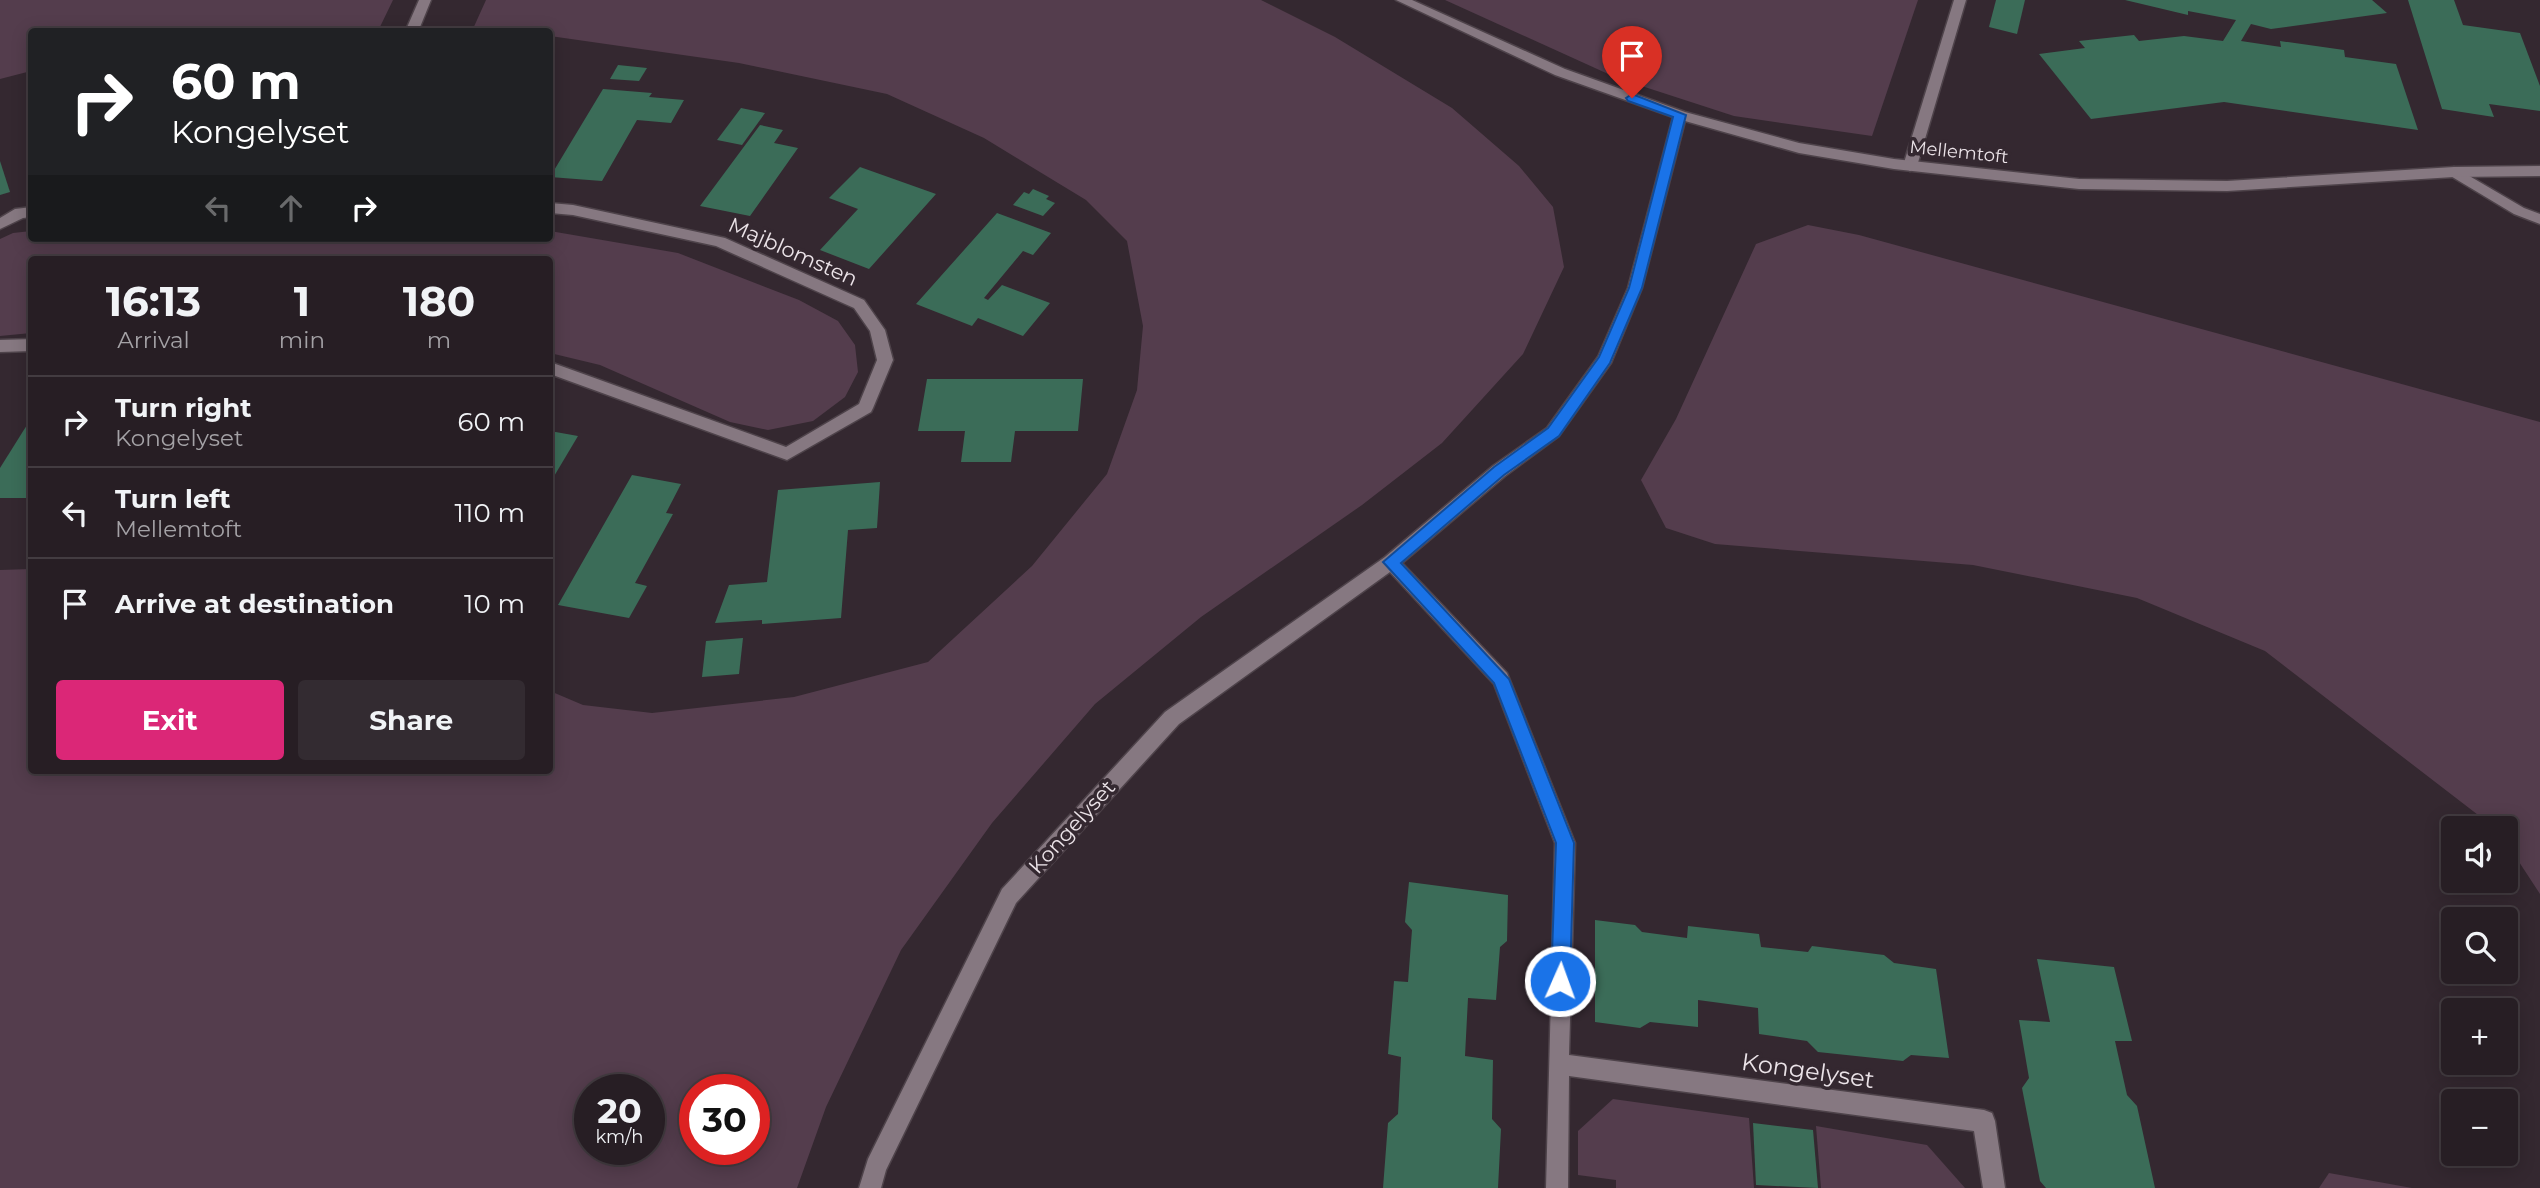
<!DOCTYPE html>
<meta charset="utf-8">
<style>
body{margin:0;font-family:Montserrat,sans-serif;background:#332b31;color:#f1f3f6;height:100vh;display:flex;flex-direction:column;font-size:26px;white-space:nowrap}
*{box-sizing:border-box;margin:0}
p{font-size:23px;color:#a4a2a6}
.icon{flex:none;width:38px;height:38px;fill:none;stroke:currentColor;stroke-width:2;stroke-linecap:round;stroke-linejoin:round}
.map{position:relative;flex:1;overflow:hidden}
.side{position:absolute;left:28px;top:256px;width:525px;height:518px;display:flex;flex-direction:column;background:#271e24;border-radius:7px;box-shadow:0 4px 18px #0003,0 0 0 2px #433c41}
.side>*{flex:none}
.banner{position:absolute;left:28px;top:28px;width:525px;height:214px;border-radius:7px;box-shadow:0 4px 18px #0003,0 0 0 2px #433c41;background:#202124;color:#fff;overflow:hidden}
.fabs{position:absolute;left:2441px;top:816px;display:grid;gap:14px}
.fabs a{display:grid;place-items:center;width:77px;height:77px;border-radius:7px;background:#271e24;box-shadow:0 4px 18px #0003,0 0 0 2px #433c41;font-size:35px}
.speed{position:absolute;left:574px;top:1074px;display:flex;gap:14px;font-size:35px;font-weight:700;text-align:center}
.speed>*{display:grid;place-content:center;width:91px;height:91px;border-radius:50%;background:#271e24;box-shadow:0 4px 18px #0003,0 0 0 2px #433c41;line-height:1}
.speed small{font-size:18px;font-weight:400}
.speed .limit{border:10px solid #d22;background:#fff;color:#111}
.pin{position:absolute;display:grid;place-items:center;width:60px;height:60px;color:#fff;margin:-72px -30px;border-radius:50% 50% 50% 0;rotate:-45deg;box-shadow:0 0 7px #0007}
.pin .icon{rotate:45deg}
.me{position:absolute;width:77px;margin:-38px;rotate:2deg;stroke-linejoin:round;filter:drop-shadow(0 0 5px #0008)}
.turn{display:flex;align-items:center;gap:24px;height:147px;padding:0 28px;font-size:32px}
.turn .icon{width:91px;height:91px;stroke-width:2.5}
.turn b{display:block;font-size:49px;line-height:60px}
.lanes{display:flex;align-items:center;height:66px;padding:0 28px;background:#0003;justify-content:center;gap:35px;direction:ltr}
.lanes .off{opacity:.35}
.eta{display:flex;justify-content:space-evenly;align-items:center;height:119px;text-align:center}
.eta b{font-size:42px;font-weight:700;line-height:49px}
.primary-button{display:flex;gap:14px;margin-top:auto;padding:14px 28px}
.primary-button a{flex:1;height:80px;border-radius:7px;background:#db2777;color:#fff;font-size:28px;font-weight:700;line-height:80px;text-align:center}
.primary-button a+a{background:#332b31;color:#f1f3f6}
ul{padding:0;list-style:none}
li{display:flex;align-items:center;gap:21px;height:91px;padding:0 28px;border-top:2px solid #433c41}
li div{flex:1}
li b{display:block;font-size:26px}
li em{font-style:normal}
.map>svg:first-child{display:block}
.green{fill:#543d4d;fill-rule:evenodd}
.building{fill:#3b6c58}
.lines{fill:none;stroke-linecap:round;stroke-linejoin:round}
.service-casing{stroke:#4e434a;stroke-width:3}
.minor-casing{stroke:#4e434a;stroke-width:3}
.service{fill:#867881;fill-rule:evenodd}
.minor{fill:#867881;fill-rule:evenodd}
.route{fill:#1a73e8;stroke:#114b97;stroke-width:2}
.labels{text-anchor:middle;stroke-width:7;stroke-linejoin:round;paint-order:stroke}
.far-street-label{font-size:18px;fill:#ebe3e8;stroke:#342830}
.street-label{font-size:21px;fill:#ebe3e8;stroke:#342830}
.near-street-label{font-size:24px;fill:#ebe3e8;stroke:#342830}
</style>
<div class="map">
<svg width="2540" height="1188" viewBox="0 0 2540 1188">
<rect width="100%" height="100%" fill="#342830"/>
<g class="green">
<path d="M0 0H393L378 31H368L32 32 31 71 0 79Z"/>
<path d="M486 0H1261L1335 37 1452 108 1519 166 1553 207 1564 267 1523 354 1442 443 1362 505 1201 617 1095 704 992 823 901 950 826 1107 797 1188H0V570L31 569 32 770H550V691L583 705 652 713 794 697 928 662 1032 566 1107 474 1137 390 1143 326 1127 241 1086 200 984 138 887 94 739 63 550 36V32L472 31ZM590 1090H649V1150H590ZM754 1090V1150H695V1090Z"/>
<path d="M1445 0H1918L1872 136 1734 116 1617 78Z"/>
<path d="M1808 225 1859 235 2540 422V894L2506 842V828H2495L2265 651 2137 598 1973 565 1715 544 1666 528 1641 480 1676 419 1756 244Z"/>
<path d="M31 231 32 238H550V231L678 253 799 300 838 321 855 345 858 372 845 397 813 421 768 430 730 422 600 365 550 353V259H32L31 333 0 336V239L13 233Z"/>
<path d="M1613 1099 1749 1118 1754 1188H1616V1180L1578 1175V1131Z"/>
<path d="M1816 1126 1927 1145 1965 1188H1821Z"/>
<path d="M2329 1173 2412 1188H2319Z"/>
</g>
<g class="building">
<path d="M1996 0H2025L2017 34 1989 27Z"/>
<path d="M2125 0H2372L2387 13 2271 29 2251 24 2241 41 2281 47 2280 41 2344 50 2345 57 2396 64 2418 130 2224 102 2091 119 2039 54 2085 48 2079 41 2134 35 2139 41 2184 36 2223 41 2236 20 2188 11V15Z"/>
<path d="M2408 0H2454L2463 25 2520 33 2540 86V111L2489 104 2494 117 2442 109Z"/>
<path d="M618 65 647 68 639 81 610 79Z"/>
<path d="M603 89 652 93 649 97 684 100 671 123 637 120 602 181 550 177Z"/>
<path d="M741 108 765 113 742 145 717 140Z"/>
<path d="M760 125 783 130 774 143 798 148 750 216 700 206Z"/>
<path d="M0 161 10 192 0 195Z"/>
<path d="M860 167 936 194 869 269 820 250 858 209 829 198Z"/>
<path d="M1033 189 1049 196 1046 199 1055 203 1043 216 1013 205 1024 192 1029 194Z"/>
<path d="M997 213 1051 233 1033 255 1023 251 984 298 988 300 1002 285 1050 303 1023 336 978 318 972 326 916 304Z"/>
<path d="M927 379H1083L1078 431H1015L1011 462H961L965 431H918Z"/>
<path d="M32 417V498H0V468Z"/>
<path d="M550 431 578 436 550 483Z"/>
<path d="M632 475 681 484 666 513 673 514 635 583 647 586 629 618 558 605Z"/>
<path d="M880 482 877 528 848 530 841 618 762 624V620L715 623 729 585 767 582 778 490Z"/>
<path d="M743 638 739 674 702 677 706 641Z"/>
<path d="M1409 882 1508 895 1507 941 1500 947 1496 1000 1468 998 1465 1056 1493 1060 1492 1119 1501 1129 1498 1188H1383L1388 1123 1398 1114 1401 1057 1388 1054 1394 981 1408 982 1412 930 1405 922Z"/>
<path d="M1595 920 1635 925 1642 932 1687 938 1688 926 1759 934 1761 947 1808 952 1812 946 1884 955 1894 963 1936 969 1949 1058 1911 1055 1903 1061 1818 1052 1807 1041 1759 1034 1758 1008 1698 1000V1027L1650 1022 1640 1028 1595 1022Z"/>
<path d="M2037 959 2114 967 2132 1041H2115L2127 1095 2137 1106 2155 1188H2046L2040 1181 2022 1088 2029 1078 2019 1020 2050 1022Z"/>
<path d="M1753 1123 1813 1130 1818 1188 1756 1185Z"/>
</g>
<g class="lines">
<g class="service-casing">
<g id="service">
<path d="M1954 0H1966L1917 166 1910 171 1903 166Z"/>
<path d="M2454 167 2524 208 2540 214V224L2514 214 2449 175 2447 172Z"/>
</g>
</g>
<g class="minor-casing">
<g id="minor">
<path d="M419 0H431L418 32H405Z"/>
<path d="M1396 0H1412L1565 69 1685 112 1799 143 1894 159 2079 179 2227 181 2454 167 2540 166V176L2454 177 2227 191 2079 189 1894 169 1799 153 1685 121 1642 288 1611 363 1559 436 1505 476 1402 563 1507 673 1575 843 1569 1055 1984 1110 1992 1113 1995 1121 2005 1188H1983L1974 1131 1569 1076 1568 1188H1546L1555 843 1494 684 1390 572 1179 724 1016 903 886 1170 881 1188H859L868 1159 1002 889 1165 712 1385 557 1493 466 1547 428 1598 357 1628 288 1673 117 1555 75Z"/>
<path d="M550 203 573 205 725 238 864 300 885 330 893 360 873 408 871 412 787 460 550 374V362L786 447 859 404 877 360 870 331 854 308 716 246 573 215 550 213Z"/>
<path d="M32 207V217L23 218 0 229V218L15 209Z"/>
<path d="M32 339V351L0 352V340Z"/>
</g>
</g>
<use href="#service" class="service"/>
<use href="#minor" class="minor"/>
</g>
<path class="route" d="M1632 94 1686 115 1642 288 1610 363 1559 436 1504 475 1401 563 1509 679 1574 843 1570 981 1567 988 1560 991 1554 988 1551 981 1556 843 1494 683 1383 562 1494 467 1548 428 1599 357 1629 288 1673 117 1628 101 1626 98Z"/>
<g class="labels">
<g class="far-street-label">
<text transform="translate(1959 152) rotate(6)" y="6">Mellemtoft</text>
</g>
<g class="street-label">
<text transform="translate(793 252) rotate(24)" y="7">Majblomsten</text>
<text transform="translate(1072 827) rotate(-48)" y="7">Kongelyset</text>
</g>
<g class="near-street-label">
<text transform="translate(1808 1071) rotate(8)" y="8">Kongelyset</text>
</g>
</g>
</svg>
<div class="fabs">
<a><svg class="icon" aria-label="sound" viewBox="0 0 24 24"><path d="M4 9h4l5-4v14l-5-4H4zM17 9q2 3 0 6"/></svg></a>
<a><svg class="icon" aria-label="search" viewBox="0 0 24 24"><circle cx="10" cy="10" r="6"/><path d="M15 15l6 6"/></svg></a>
<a>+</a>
<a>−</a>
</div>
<div class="speed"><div>20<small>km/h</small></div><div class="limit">30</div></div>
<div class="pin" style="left:1632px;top:98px;background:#d93025"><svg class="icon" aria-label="arrive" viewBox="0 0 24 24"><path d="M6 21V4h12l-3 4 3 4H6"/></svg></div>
<svg class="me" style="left:1560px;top:981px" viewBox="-20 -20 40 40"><circle r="17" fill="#1a73e8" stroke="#fff" stroke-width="3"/><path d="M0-11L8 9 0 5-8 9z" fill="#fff"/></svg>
<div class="banner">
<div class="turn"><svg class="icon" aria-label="right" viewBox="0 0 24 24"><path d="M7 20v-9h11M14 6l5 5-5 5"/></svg><div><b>60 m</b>Kongelyset</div></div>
<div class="lanes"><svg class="icon off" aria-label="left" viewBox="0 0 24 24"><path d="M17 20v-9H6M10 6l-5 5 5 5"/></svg><svg class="icon off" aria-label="ahead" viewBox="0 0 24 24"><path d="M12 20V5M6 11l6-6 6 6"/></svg><svg class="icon" aria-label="right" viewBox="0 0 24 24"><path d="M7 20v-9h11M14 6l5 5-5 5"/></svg></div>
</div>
<section class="side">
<div class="eta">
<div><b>16:13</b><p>Arrival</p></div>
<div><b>1</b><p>min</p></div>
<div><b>180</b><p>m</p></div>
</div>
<ul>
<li><svg class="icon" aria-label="right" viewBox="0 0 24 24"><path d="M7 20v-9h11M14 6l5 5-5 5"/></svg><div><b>Turn right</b><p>Kongelyset</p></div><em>60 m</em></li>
<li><svg class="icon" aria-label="left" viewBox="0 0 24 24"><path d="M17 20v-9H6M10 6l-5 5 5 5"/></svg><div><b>Turn left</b><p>Mellemtoft</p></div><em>110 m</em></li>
<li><svg class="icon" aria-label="arrive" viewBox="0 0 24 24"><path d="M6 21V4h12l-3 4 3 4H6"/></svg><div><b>Arrive at destination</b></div><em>10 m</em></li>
</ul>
<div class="primary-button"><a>Exit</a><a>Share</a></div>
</section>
</div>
